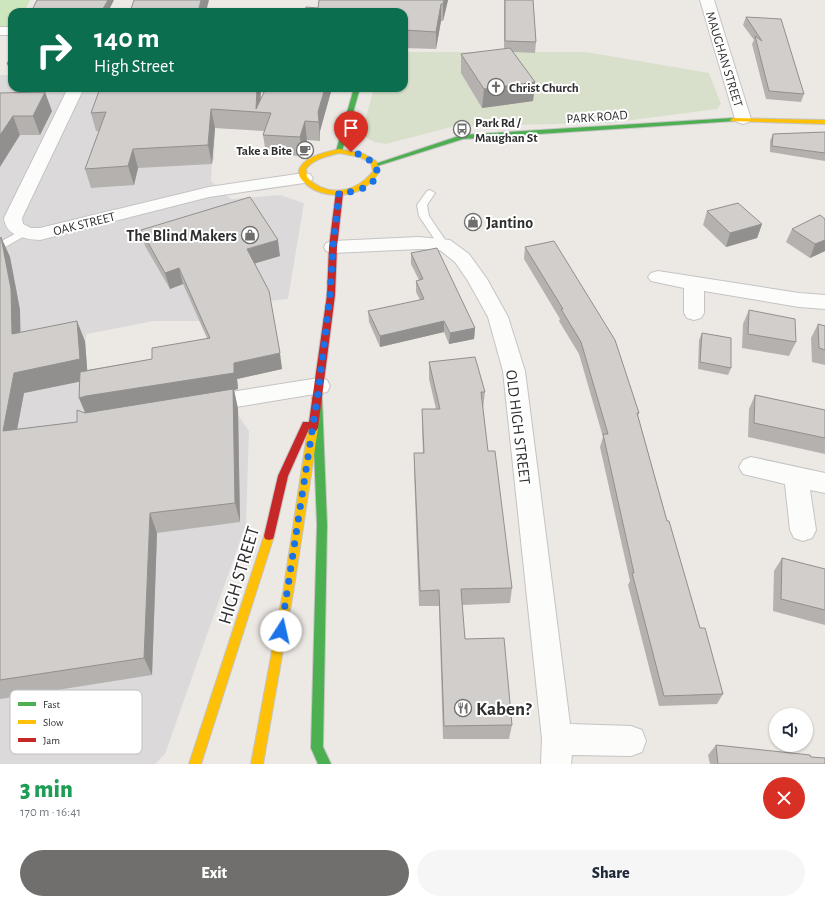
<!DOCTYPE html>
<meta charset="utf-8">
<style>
body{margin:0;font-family:"Alegreya Sans",sans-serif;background:#f6f6f7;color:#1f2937;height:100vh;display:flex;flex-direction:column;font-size:15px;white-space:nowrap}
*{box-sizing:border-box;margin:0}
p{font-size:13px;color:#747a83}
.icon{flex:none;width:22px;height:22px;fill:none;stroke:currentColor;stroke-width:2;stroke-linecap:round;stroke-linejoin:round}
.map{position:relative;height:764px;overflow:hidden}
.panel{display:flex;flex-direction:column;background:#fff;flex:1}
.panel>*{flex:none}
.banner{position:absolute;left:8px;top:8px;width:400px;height:84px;border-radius:12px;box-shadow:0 1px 3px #0004;background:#0b6e4f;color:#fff;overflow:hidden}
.buttons{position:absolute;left:769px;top:708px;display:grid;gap:8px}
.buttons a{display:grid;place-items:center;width:44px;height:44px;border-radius:50%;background:#fff;box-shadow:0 1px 3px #0004;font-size:20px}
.pin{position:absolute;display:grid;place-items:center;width:34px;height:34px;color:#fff;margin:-41px -17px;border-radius:50% 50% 50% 0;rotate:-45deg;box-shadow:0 0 4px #0007}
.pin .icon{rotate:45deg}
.me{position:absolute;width:44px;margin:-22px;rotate:10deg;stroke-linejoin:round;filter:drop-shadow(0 0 3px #0008)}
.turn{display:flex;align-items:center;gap:14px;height:84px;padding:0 20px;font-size:18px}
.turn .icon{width:52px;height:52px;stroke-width:2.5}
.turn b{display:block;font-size:28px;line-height:34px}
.round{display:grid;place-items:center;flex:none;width:42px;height:42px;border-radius:21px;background:#f6f6f7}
.head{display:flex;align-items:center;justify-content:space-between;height:68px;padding:0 20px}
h1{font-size:24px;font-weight:800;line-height:30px;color:#1e9e55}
.action{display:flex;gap:8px;margin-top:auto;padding:8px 20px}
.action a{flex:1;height:46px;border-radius:24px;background:#706f6e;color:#fff;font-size:16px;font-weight:800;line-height:46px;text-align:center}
.action a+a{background:#f6f6f7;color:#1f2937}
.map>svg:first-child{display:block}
.industrial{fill:#dcd9db}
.green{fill:#cee6be}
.cemetery{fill:#d8e0cc}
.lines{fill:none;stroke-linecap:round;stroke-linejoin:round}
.lane-casing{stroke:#c5c4c5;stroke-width:2}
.street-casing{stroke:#c5c4c5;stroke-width:2}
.fast-casing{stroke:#c5c4c5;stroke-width:2}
.slow-casing{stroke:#c5c4c5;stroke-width:2}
.jam-casing{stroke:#c5c4c5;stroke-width:2}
.lane{fill:#fcfcfb;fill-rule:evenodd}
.street{fill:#fcfcfb;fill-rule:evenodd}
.fast{fill:#4caf50;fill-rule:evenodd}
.slow{fill:#ffc107;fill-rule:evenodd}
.jam{fill:#c62828;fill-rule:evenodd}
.wall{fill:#b4b1af;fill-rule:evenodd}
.shaded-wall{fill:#92908e}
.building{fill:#d1cecb;stroke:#92908e}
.route{stroke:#1a73e8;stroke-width:7;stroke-dasharray:0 12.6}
.labels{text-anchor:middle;stroke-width:4;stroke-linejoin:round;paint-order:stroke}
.far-street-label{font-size:13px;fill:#2e2e2e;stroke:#fff}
.far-poi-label{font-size:13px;font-weight:bold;fill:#2e2e2e;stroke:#fff;text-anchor:start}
.poi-label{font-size:16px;font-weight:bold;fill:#2e2e2e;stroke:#fff;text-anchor:start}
.street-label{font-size:16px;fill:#2e2e2e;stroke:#fff}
.near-street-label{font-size:19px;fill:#2e2e2e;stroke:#fff}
.near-poi-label{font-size:19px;font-weight:bold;fill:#2e2e2e;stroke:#fff;text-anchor:start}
.key{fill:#fff;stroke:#c0c0c0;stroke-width:1}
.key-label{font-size:11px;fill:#2e2e2e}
</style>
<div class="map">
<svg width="825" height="764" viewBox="0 0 825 764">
<rect width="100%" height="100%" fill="#ece8e4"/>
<path class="industrial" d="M0 75H12V88H252L237 116 233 129 215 128 214 159 212 164 211 181 231 199 280 195 304 203 288 299 269 301 199 321H153L87 334 85 341 88 380 238 415 249 431 246 524 165 754 155 764H0Z"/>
<path class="green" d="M0 0H30L24 12H12V26H0Z"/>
<path class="cemetery" d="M404 52H586L709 73 721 104 717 109 609 123 455 126 386 144 375 142 368 139 362 132 374 88H404Z"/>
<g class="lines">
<g class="lane-casing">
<g id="lane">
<path d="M430 190 435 193 427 205 429 216 448 244 447 246H439L419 216 417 205 427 191Z"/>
<path d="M24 229 29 232 28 234 0 250V242Z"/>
</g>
</g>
<g class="street-casing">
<g id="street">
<path d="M700 0H714L751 119 749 122 743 124 737 122 735 119Z"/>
<rect x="0" y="27" width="12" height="8"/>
<path d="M68 88H84L22 218 23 224 31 228H40L209 187 304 173 310 174 313 178 310 182 304 183 209 197 40 240C24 239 6 236 4 218Z"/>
<path d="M419 237 450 240 469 254 487 279 508 317 525 371 570 724 631 726 642 730 646 741 642 752 631 756 572 755 571 764H541L542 739 503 371 488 317 468 281 455 262 441 251 439 250 419 249 333 253 326 251 324 247 326 243 333 241Z"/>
<path d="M658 271 799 293 825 295V309L799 307 704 291V313L701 318 694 320 687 318 684 313V288L651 281 648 277 651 273Z"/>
<path d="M319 378 327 380 330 386 327 392 206 412 198 410 195 404 198 398 206 396Z"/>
<path d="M751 457 825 473V493L810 490 816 530 812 538 803 541 794 538 790 530 785 484 743 474 739 467 743 460Z"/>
</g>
</g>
<g class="fast-casing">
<g id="fast">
<path d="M354 88H360L342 151 339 153 337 152 336 151Z"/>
<path d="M733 118 736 120 735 121 463 139 377 166 375 167 372 165 462 135Z"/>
<path d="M317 395 320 396 322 398 327 525 323 747 331 764H318L311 748 317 525 312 398 314 396Z"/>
</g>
</g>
<g class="slow-casing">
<g id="slow">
<path d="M733 118 825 120V124L731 121 730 120Z"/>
<path d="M339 149 364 154 376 161 380 171C374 180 368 187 358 191 340 198 316 196 303 181 300 178 298 174 299 170 304 156 327 152 339 149ZM339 153 360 157 371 163 373 171C357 193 326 198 307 177L306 169C313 159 328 156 339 153Z"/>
<path d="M313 424 316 425 318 428 294 587 263 764H251L284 587 308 428 310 425Z"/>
<path d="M269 532 273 533 274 536 201 764H189L264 536 265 533Z"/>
</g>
</g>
<g class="jam-casing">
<path id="jam" d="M336 191H342L343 193 337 247 335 295 318 428 316 431 313 432 309 429 288 476 274 536 273 539 269 540 265 539 264 536 278 476 303 422H309L327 295 329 247Z"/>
</g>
<use href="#lane" class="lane"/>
<use href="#street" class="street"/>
<use href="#fast" class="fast"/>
<use href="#slow" class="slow"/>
<use href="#jam" class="jam"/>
</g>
<g class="wall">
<path d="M448 0 443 21H441L436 49 404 48V12L318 8Z"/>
<path d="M504 0H533L536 42 535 53 513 52 535 82 533 101 482 108 461 73V54L504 49Z"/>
<path d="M746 17 804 94 801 102 766 99 752 44 754 40 743 25Z"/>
<path d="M12 53V72H10L7 64Z"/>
<path d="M134 88H261L260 100 332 88 320 131V141L307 140 302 156 266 154 263 135 264 131 215 128 212 164 138 168 134 185 91 188 85 169 99 131H96L91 113 133 90Z"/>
<path d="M0 93 52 111 40 135H20Z"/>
<path d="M825 132V161L770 152V141L773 134Z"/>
<path d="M707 211 762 224 757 238 726 247 703 225Z"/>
<path d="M825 219V251L810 258 786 242 792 229Z"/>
<path d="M141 230 280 256 255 263 282 369 237 379 238 389 234 390 238 409 240 522 157 533 152 675 0 699V238L1 237 10 257 20 310V332L85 341 87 370 152 359 207 338 183 284 170 289 145 246ZM79 381V398L85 413 77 422 17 429 24 393Z"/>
<path d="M525 247 639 413 638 416 667 521 700 628 723 694 717 704 659 706 628 585 630 581 600 447 603 437 579 354 559 321 560 319 524 259Z"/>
<path d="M411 253 475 328 474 339 449 344 444 332 380 347 369 322 368 311 420 300 416 292V281L419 280 411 264Z"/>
<path d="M749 310 796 342 789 356 742 348 743 324Z"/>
<path d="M818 324 825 326V365L812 362 811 338Z"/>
<path d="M702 333 731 368 728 375 698 369 699 340Z"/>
<path d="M429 362 485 392 483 409 488 451 512 588 510 603 462 605 465 639 512 725 509 739H443L439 606H419L414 470V453H423L422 426V409H436L429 379Z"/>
<path d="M755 395 825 410V454L748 437 749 409Z"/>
<path d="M782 558 825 569V625L773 611 774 571Z"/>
<path d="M716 745 811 757 825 764H710L708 755Z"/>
</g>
<g class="shaded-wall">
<path d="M108 0H114L108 12H101Z"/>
<path d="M201 0H209L206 12H198Z"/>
<path d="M444 0H448L443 21V4Z"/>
<path d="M441 4V21L436 49V32Z"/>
<path d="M535 82 533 101 482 108 484 89Z"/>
<path d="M257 88H261L260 112 256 109Z"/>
<path d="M325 88H332L320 131V141L318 112Z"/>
<path d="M45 92 52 111 40 135 33 116Z"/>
<path d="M211 109 215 128 212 164 208 145Z"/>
<path d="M13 116 20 135 0 167V135Z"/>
<path d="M305 121 307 140 302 156 300 137Z"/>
<path d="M133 149 138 168 134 185 128 166Z"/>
<path d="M762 224 757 238 726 247 730 233Z"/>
<path d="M1 237 10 257 20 310 21 354 12 334Z"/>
<path d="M278 240 280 256 250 265 247 249Z"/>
<path d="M825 240V251L810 258 815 244Z"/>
<path d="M179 268 183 284 170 289 165 273Z"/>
<path d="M77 321 85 341 88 380 24 393 13 451 3 431 14 373Z"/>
<path d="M444 321V332L380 347V336Z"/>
<path d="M475 328 474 339 449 344 450 333Z"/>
<path d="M280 353 282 369 237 379 238 389 234 390 238 409 240 522 235 503 86 414 79 398 86 396Z"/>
<path d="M150 513 157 533 152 675 144 658Z"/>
</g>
<g class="building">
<path d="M37 0H108L101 12H31Z"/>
<path d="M134 0H201L198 12H130Z"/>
<path d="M319 0H444L443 4H441L436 32 404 30V12H304L306 7 318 8Z"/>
<path d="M505 0H533L536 42 505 41Z"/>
<path d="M259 10 262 11V12H258Z"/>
<path d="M746 17 781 19 804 94 769 91 755 36 762 41Z"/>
<path d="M510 48 535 82 484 89 461 54Z"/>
<path d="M12 53V64H7Z"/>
<path d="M134 88H257L256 109 266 88H325L318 112 319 122 305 121 300 137 263 135 271 113 211 109 208 145 133 149 128 166 85 169 106 112 91 113 99 91 133 90Z"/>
<path d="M45 92 33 116H13L0 135V93Z"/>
<path d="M825 132V153L772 146 773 134Z"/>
<path d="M250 197 278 240 247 249 269 291 280 353 234 363V373L86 396 79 398 80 372 152 359V348L210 338 179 268 165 273 141 230Z"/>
<path d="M738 203 762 224 730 233 707 211Z"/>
<path d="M820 215 825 219V240L815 244 792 229Z"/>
<path d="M1 237 11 289 12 334 77 321 80 359 14 373 3 431 77 422V410L85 413 233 389 235 503 150 513 144 658 0 680V238Z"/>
<path d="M554 241 615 340 639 413H637L667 521H669L700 628H705L723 694 664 696 632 573H634L603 434H608L581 342 561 309H563L525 247Z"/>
<path d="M437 248 475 328 450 333 444 321 380 336 368 311 424 299 416 281 423 279 411 253Z"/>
<path d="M749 310 795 319 796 342 748 334Z"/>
<path d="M818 324 825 326V350L819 348Z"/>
<path d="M702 333 731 338V368L700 362Z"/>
<path d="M475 357 485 392H481L488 451H495L512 588 461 589 465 639 504 638 512 725 444 726 439 590 420 591 414 453H424L422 409H440L429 362Z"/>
<path d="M755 395 825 410V438L754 423Z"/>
<path d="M782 558 825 569V610L781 599Z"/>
<path d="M716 745 810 755 811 757 825 758V764H718Z"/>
</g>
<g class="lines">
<path class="route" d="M281 631 319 386 330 295 333 247 339 193C346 192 354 192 361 189 391 176 374 157 351 152"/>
</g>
<defs>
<g id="church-ring" transform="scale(0.9)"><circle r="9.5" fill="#fff" stroke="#706f6e" stroke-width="1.5"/><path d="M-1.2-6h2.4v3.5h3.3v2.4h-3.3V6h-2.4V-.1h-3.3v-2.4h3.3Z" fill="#706f6e"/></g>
<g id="bus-ring" transform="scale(0.9)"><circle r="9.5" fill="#fff" stroke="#706f6e" stroke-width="1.5"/><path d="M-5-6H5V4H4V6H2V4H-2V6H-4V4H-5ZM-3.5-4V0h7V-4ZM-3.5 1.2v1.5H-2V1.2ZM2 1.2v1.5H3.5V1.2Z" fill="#706f6e"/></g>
<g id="cafe-ring" transform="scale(0.9)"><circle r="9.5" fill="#fff" stroke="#706f6e" stroke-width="1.5"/><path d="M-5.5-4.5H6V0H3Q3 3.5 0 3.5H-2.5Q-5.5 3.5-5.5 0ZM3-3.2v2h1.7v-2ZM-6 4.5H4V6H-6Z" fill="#706f6e"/></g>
<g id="shop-ring" transform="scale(0.9)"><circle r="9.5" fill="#fff" stroke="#706f6e" stroke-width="1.5"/><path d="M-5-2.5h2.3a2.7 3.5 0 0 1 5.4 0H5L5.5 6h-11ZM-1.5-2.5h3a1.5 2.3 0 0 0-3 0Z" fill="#706f6e"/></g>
<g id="restaurant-ring" transform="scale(0.9)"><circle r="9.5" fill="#fff" stroke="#706f6e" stroke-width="1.5"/><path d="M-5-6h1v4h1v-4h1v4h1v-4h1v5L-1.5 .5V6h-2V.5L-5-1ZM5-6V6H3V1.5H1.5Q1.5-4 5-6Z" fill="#706f6e"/></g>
</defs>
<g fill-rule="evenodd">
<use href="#church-ring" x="496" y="87"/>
<use href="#bus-ring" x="462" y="129"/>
<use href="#cafe-ring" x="305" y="150"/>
<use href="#shop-ring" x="473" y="222"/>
<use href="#shop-ring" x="250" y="235"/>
<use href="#restaurant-ring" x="463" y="708"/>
</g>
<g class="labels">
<g class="far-street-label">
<text transform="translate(725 59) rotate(73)" y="5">MAUGHAN STREET</text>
<text transform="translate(597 116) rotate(-4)" y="5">PARK ROAD</text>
<text transform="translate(84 223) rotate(-14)" y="5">OAK STREET</text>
</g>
<g class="far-poi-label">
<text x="509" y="92">Christ Church</text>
<text x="475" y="127">Park Rd /<tspan x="475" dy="15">Maughan St</tspan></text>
<text x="292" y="155" text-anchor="end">Take a Bite</text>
</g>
<g class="poi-label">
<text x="486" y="228">Jantino</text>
<text x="237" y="241" text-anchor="end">The Blind Makers</text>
</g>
<g class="street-label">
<text transform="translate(519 427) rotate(83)" y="6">OLD HIGH STREET</text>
</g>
<g class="near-street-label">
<text transform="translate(238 575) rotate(-73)" y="7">HIGH STREET</text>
</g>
<g class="near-poi-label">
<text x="476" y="715">Kaben?</text>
</g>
</g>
<rect x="10" y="690" width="132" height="64" rx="6" class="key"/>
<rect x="18" y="702" width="18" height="4" fill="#4caf50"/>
<rect x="18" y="720" width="18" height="4" fill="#ffc107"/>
<rect x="18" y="738" width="18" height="4" fill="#c62828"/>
<g class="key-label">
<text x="43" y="708">Fast</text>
<text x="43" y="726">Slow</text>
<text x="43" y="744">Jam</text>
</g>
</svg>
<div class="buttons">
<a><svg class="icon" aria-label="sound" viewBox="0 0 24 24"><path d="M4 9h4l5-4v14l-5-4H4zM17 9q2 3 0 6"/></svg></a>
</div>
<div class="pin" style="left:351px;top:152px;background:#d93025"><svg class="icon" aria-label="arrive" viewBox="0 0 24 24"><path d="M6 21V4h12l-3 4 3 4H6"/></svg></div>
<svg class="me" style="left:281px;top:631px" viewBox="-20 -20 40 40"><circle r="19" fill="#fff"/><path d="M0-13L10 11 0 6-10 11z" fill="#1a73e8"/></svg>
<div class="banner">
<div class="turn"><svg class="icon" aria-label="right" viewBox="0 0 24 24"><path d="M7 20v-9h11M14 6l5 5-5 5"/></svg><div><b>140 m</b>High Street</div></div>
</div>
</div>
<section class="panel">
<div class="head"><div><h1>3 min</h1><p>170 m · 16:41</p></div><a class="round" style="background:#d93025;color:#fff"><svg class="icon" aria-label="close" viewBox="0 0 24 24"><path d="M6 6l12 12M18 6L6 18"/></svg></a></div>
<div class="action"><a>Exit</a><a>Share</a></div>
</section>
